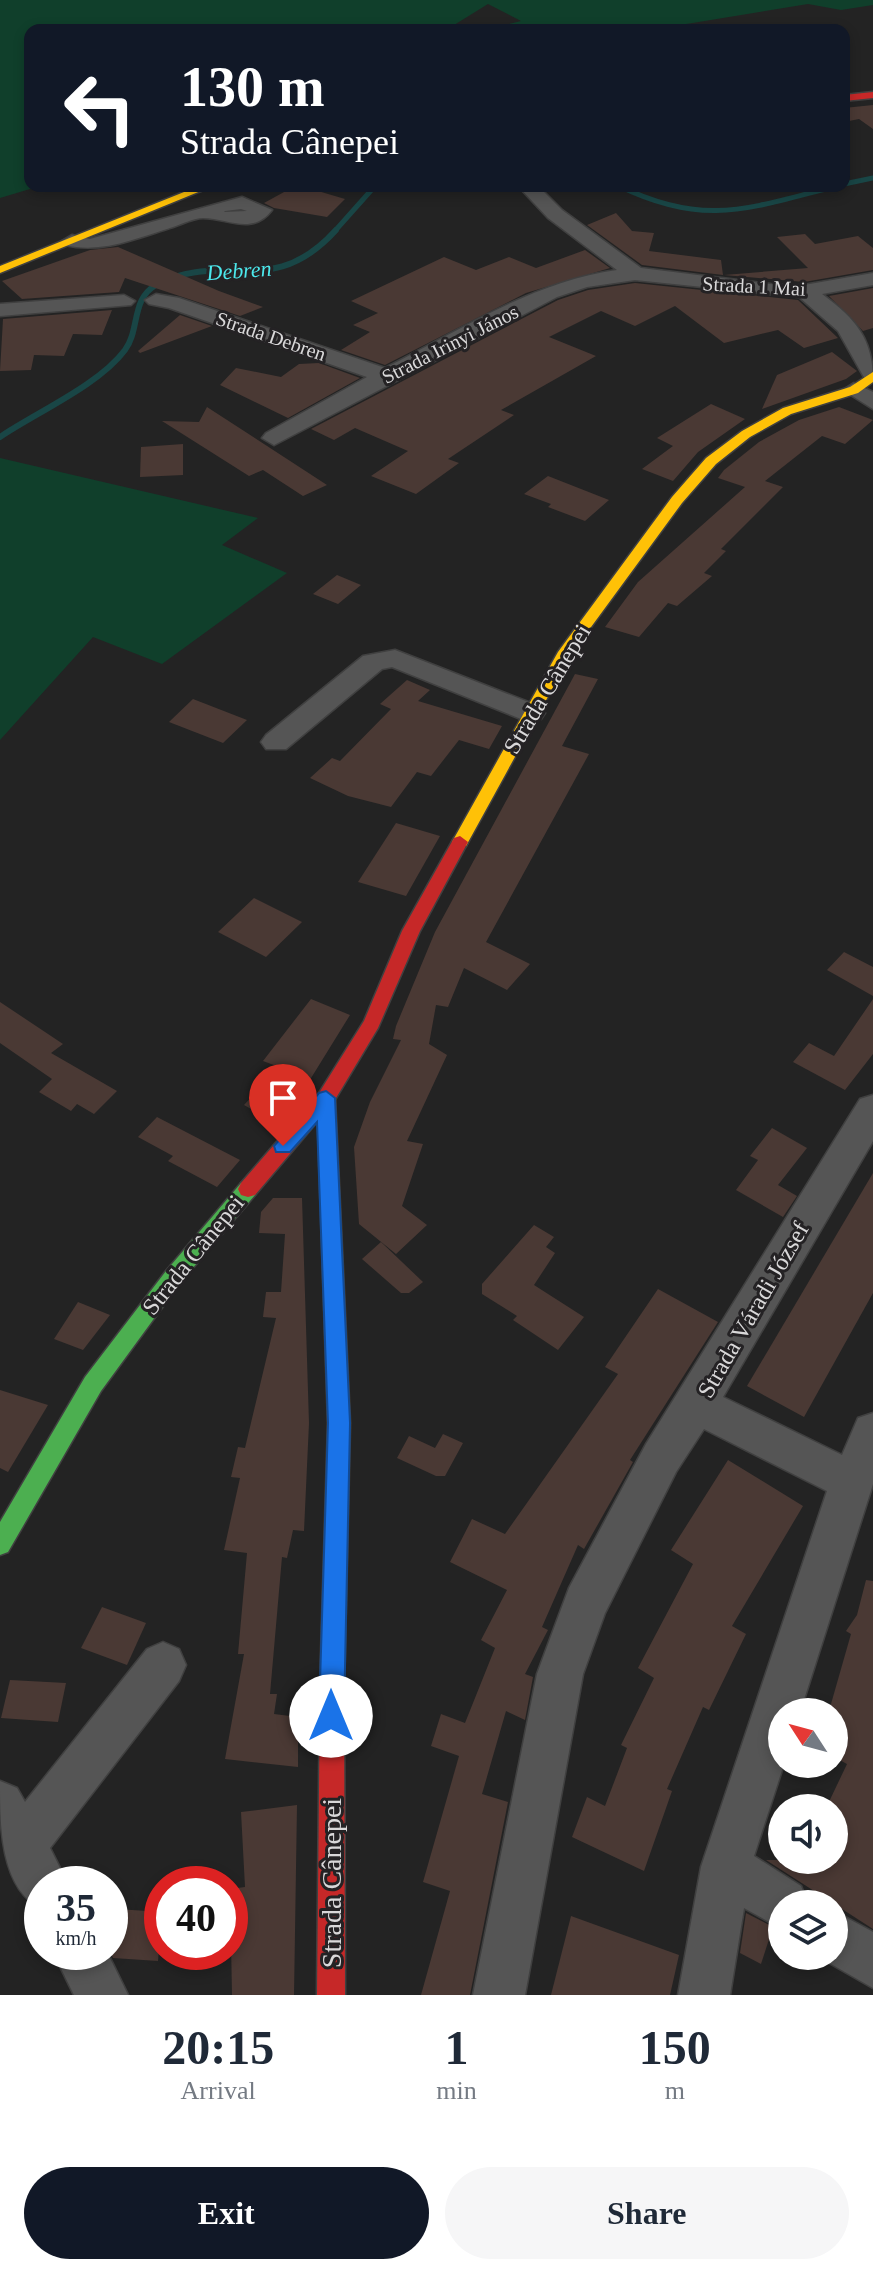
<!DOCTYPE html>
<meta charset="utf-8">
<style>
body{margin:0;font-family:"Times New Roman",serif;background:#f6f6f7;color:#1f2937;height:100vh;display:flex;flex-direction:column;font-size:30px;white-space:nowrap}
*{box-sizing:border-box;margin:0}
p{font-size:26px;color:#747a83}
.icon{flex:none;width:44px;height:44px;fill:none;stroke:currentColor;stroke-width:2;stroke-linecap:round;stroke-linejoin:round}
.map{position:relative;height:1995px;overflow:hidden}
.sheet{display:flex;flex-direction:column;background:#fff;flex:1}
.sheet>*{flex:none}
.top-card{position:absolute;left:24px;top:24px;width:826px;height:168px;border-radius:16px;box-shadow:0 4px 12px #0003;background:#111827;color:#fff;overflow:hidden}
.needle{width:52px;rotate:306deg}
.fabs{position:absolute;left:768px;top:1698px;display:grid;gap:16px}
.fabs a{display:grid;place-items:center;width:80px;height:80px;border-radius:50%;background:#fff;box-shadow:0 4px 12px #0003;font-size:40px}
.speed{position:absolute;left:24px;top:1866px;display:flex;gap:16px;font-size:40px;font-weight:700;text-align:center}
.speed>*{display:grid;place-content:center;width:104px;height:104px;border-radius:50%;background:#fff;box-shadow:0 4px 12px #0003;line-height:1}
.speed small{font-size:20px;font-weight:400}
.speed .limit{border:12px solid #d22;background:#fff;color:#111}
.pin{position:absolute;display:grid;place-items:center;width:68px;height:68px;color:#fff;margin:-82px -34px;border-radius:50% 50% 50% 0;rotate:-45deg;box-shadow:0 0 8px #0007}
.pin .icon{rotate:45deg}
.me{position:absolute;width:88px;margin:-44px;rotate:0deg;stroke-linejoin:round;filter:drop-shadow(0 0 6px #0008)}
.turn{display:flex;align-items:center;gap:28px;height:168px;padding:0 24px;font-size:36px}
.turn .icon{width:104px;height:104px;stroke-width:2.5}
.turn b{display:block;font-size:56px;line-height:68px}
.eta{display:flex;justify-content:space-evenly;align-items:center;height:136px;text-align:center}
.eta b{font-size:48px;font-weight:700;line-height:56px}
.primary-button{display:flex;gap:16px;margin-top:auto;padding:16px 24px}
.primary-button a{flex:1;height:92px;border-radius:48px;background:#111827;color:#fff;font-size:32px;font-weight:700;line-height:92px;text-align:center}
.primary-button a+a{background:#f6f6f7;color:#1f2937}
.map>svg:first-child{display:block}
.green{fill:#103f2b}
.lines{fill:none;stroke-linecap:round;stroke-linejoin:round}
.stream-far1{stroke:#194646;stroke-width:5}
.stream{stroke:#194646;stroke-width:6}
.building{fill:#4a3934}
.street-casing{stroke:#404040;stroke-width:3}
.fast-casing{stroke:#404040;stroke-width:3}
.slow-casing{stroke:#404040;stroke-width:3}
.jam-casing{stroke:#404040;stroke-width:3}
.street{fill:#555;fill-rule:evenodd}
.fast{fill:#4caf50;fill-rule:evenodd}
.slow{fill:#ffc107;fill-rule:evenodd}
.jam{fill:#c62828;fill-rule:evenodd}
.route{fill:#1a73e8;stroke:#114b97;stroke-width:2}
.labels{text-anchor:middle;stroke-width:6;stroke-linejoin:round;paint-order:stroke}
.far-street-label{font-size:20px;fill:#d9d8d9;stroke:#242224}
.far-water-label{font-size:22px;font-style:italic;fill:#4ce8ec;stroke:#242224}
.street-label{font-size:24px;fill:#d9d8d9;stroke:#242224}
.near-street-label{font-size:28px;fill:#d9d8d9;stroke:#242224}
</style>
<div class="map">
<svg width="873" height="1995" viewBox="0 0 873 1995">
<rect width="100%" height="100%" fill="#232323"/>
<g class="green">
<path d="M0 0H873V5L841 10 808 4 650 30H485L521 21 488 4 446 30H30V186H40L0 198Z"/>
<path d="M0 458 258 518 222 545 287 573 162 664 93 637 0 740Z"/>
</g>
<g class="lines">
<g class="stream-far1">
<path d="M844 184 873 178"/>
<path d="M619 186C706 228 749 208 837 186"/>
<path d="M334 232 375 186"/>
</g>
<path class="stream" d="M0 437C37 412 99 385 125 350 140 330 131 299 156 285 222 249 271 302 336 230"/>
</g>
<g class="building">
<path d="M873 105V129L859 119 844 122V108Z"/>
<path d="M295 186H301L345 199 327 217 274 208 264 203Z"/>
<path d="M616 213 632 231 654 233 649 251 721 260 723 275 642 265 587 225Z"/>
<path d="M805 234 815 244 858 236 873 248V270L804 282 724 275 808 268 777 237Z"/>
<path d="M118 247 219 291 263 307 240 316 125 278 119 292 22 299 2 281 90 250Z"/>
<path d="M585 250 610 268 526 293 385 365 341 350 370 332 353 325 378 313 351 301 444 257 476 270 509 257 536 268Z"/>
<path d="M635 283 798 300 838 338 804 348 778 330 724 343 675 306 635 326 601 311 549 337 596 356 501 410 514 415 448 459 459 463 416 494 371 476 408 451 355 428 334 440 311 429 558 300 588 290Z"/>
<path d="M873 288V328L863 331 829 296Z"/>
<path d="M112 310 102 335 73 334 64 356 34 355 31 370 0 371 3 319Z"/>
<path d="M180 315 212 326 140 353 138 351Z"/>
<path d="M832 352 857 371 846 379 762 409 777 375Z"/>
<path d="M319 363 360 378 288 418 220 385 236 368 281 377 299 364Z"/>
<path d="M711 404 745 419 698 452 673 481 642 469 673 446 657 438Z"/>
<path d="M207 407 327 485 303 496 263 470 249 476 162 421 199 422Z"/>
<path d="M839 407 873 420 845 444 822 436 765 481 783 487 721 549 726 551 704 573 712 576 677 606 668 603 639 637 605 627 638 582 745 487 718 478 724 470 759 442 799 420Z"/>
<path d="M183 444V475L140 477 141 447Z"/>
<path d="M548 476 609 500 585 521 548 507 551 504 524 494Z"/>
<path d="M337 575 361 585 338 604 313 594Z"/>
<path d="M575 674 598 679 562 746 589 754 486 942 530 964 507 990 464 968 448 1007 436 1005 429 1044 447 1055 407 1141 423 1144 402 1206 427 1225 396 1254 359 1224 354 1147 370 1102 401 1040 393 1039 396 1026 435 932Z"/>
<path d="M407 680 430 690 418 701 502 726 489 749 459 740 431 776 417 772 391 807 348 796 310 778 332 758 340 761 391 709 380 704Z"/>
<path d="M193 699 247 720 223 743 169 722Z"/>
<path d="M396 823 440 836 406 896 358 882Z"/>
<path d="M254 898 302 922 266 957 218 932Z"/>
<path d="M844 952 873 967V996L827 970Z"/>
<path d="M311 999 350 1015 308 1083 271 1125 272 1121 244 1105 279 1067 263 1061Z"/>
<path d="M873 999V1054L845 1090 793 1062 809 1043 834 1056Z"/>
<path d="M0 1002 63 1044 51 1053 117 1091 94 1114 77 1104 71 1111 39 1092 52 1079 0 1043Z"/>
<path d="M157 1117 240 1160 217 1187 168 1161 173 1156 138 1137Z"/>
<path d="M772 1128 807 1148 778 1185 797 1196 783 1217 736 1190 758 1160 750 1156Z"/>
<path d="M873 1173V1293L804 1417 747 1386Z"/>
<path d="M273 1198H302L309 1423 304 1531 293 1530 287 1558 282 1557 270 1694H277L274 1714 298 1717V1767L225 1759 244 1654H238L247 1553 224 1550 240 1478 231 1477 238 1447 245 1448 276 1318 263 1317 266 1292H281L285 1234 259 1233 261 1212Z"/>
<path d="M534 1225 554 1237 546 1247 555 1253 534 1285 584 1317 558 1350 513 1320 517 1316 482 1294V1284Z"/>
<path d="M381 1242 423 1282 409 1293H401L362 1259Z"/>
<path d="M658 1289 718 1322 630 1460 633 1462 584 1549 578 1545 542 1627 548 1630 525 1674 533 1677 525 1720 506 1711 482 1794 508 1802 470 1995H421L450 1891 423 1882 459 1756 431 1746 441 1714 465 1723 495 1648 481 1640 507 1590 450 1562 472 1519 505 1534 618 1374 605 1367Z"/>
<path d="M78 1302 110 1315 83 1350 54 1339Z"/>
<path d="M0 1390 48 1405 8 1472 0 1468Z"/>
<path d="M443 1434 463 1443 445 1476H436L397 1458 409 1436 435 1448Z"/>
<path d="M728 1460 803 1506 732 1626 746 1634 709 1710 703 1707 667 1789 672 1791 644 1871 572 1837 587 1797 605 1806 627 1748 621 1745 654 1678 638 1668 693 1564 671 1550Z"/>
<path d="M866 1580 873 1581V1929L766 1860H834V1808L827 1806 847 1764 834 1757V1712L829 1711 851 1634 846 1631 857 1615Z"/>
<path d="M102 1607 146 1623 127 1665 81 1648Z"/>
<path d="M10 1680 66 1683 58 1722 1 1718Z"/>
<path d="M297 1805 294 1995H232L230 1889 245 1887 241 1812Z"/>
<path d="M117 1909 162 1912 158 1961 113 1958 110 1952Z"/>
<path d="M746 1913 773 1927 761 1964 740 1953Z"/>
<path d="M571 1916 679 1955 670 1995H551Z"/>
</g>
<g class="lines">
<g class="street-casing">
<g id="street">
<path d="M518 186H538L562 210 641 268 778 285H804L873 273V285L822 294C856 319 873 339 873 381L865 379 838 331 799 297 635 280 587 287 557 297 274 445 262 438 266 433 367 377 169 308 149 304 145 300 156 294 179 298 385 368C459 331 534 281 617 270L548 218Z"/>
<path d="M242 197 272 210C252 236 228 218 203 218 194 218 182 224 173 227 137 238 102 254 65 245L62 241 72 235 90 239ZM241 209 247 211 224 212 225 211Z"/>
<path d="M124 295 135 301 131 305 0 316V304Z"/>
<path d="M854 383 873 392V409L843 390Z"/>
<path d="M395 650 541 707 545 713 541 719H521L392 667 382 669 286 749H266L261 742 266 735 363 656Z"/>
<path d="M873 1095V1141L723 1397 842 1455 858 1418 873 1413V1484L800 1712H782L784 1764 754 1856 801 1886 808 1904H782V1929L744 1908 730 1995H678L701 1867 827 1491 704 1429 676 1472 605 1613 583 1674 525 1995H473L537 1674 569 1588 646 1444 860 1099Z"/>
<path d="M163 1642 179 1649 186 1665 179 1681 50 1848 68 1884H42V1909C0 1889 0 1825 0 1781L17 1788 25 1802 147 1649Z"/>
<path d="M834 1911 873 1932V1988L817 1956H834Z"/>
<path d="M53 1952H107L128 1995H74Z"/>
</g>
</g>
<g class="fast-casing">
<g id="fast">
<path d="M326 1091 333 1093 335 1098 350 1423 344 1689 341 1698 332 1701 323 1698 320 1689 328 1423 317 1098 319 1093Z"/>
<path d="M248 1181 255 1183 258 1189 255 1195 180 1283 101 1391 8 1552 0 1555V1522L85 1377 166 1271 241 1183Z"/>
</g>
</g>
<g class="slow-casing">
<g id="slow">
<path d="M199 186H213L0 273V266Z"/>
<path d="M873 372V382L858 393 791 414 750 437 716 464 682 503 572 653 466 846H454L452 842 558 652 672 497 706 458 742 431 783 408 850 387Z"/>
</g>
</g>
<g class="jam-casing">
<g id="jam">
<path d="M873 92V98L844 101V95Z"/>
<path d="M460 836 468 842 420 931 378 1028 333 1103 255 1195 248 1197 241 1195 238 1189 241 1183 319 1093 364 1021 402 931 454 838Z"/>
<path d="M332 1677 341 1680 344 1689 345 1995H317L320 1689 323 1680Z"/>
</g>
</g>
<use href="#street" class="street"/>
<use href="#fast" class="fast"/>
<use href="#slow" class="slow"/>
<use href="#jam" class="jam"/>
</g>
<path class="route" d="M326 1091 335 1098 350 1423 344 1716 340 1725 331 1728 322 1725 319 1716 328 1423 317 1122 290 1152H276L274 1146 319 1093Z"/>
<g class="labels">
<g class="far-street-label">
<text transform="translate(754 286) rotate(3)" y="7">Strada 1 Mai</text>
<text transform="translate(271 336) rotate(19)" y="7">Strada Debren</text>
<text transform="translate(450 344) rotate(-27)" y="7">Strada Irinyi János</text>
</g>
<g class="far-water-label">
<text transform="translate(239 270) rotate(-4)" y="8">Debren</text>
</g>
<g class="street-label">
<text transform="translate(547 689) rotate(-59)" y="8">Strada Cânepei</text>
<text transform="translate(193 1255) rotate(-51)" y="8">Strada Cânepei</text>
<text transform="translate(753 1310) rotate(-60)" y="8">Strada Váradi József</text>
</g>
<g class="near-street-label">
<text transform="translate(331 1883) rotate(-90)" y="10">Strada Cânepei</text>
</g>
</g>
</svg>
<div class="fabs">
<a><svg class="needle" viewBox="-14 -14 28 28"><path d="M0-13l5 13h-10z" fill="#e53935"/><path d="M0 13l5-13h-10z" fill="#747a83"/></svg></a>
<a><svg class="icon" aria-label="sound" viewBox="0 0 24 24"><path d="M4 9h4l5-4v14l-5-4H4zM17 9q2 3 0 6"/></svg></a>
<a><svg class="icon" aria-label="layers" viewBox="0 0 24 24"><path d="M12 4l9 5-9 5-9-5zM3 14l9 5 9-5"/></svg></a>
</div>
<div class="speed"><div>35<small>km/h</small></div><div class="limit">40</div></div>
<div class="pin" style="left:283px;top:1146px;background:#d93025"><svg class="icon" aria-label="arrive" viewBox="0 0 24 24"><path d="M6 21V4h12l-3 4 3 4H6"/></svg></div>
<svg class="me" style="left:331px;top:1716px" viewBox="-20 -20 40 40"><circle r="19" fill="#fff"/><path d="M0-13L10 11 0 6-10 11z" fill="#1a73e8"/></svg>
<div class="top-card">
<div class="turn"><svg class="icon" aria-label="left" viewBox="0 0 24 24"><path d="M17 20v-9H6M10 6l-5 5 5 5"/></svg><div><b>130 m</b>Strada Cânepei</div></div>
</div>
</div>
<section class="sheet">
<div class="eta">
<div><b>20:15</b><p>Arrival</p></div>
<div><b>1</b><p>min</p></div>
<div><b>150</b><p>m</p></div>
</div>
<div class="primary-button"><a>Exit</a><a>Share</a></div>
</section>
